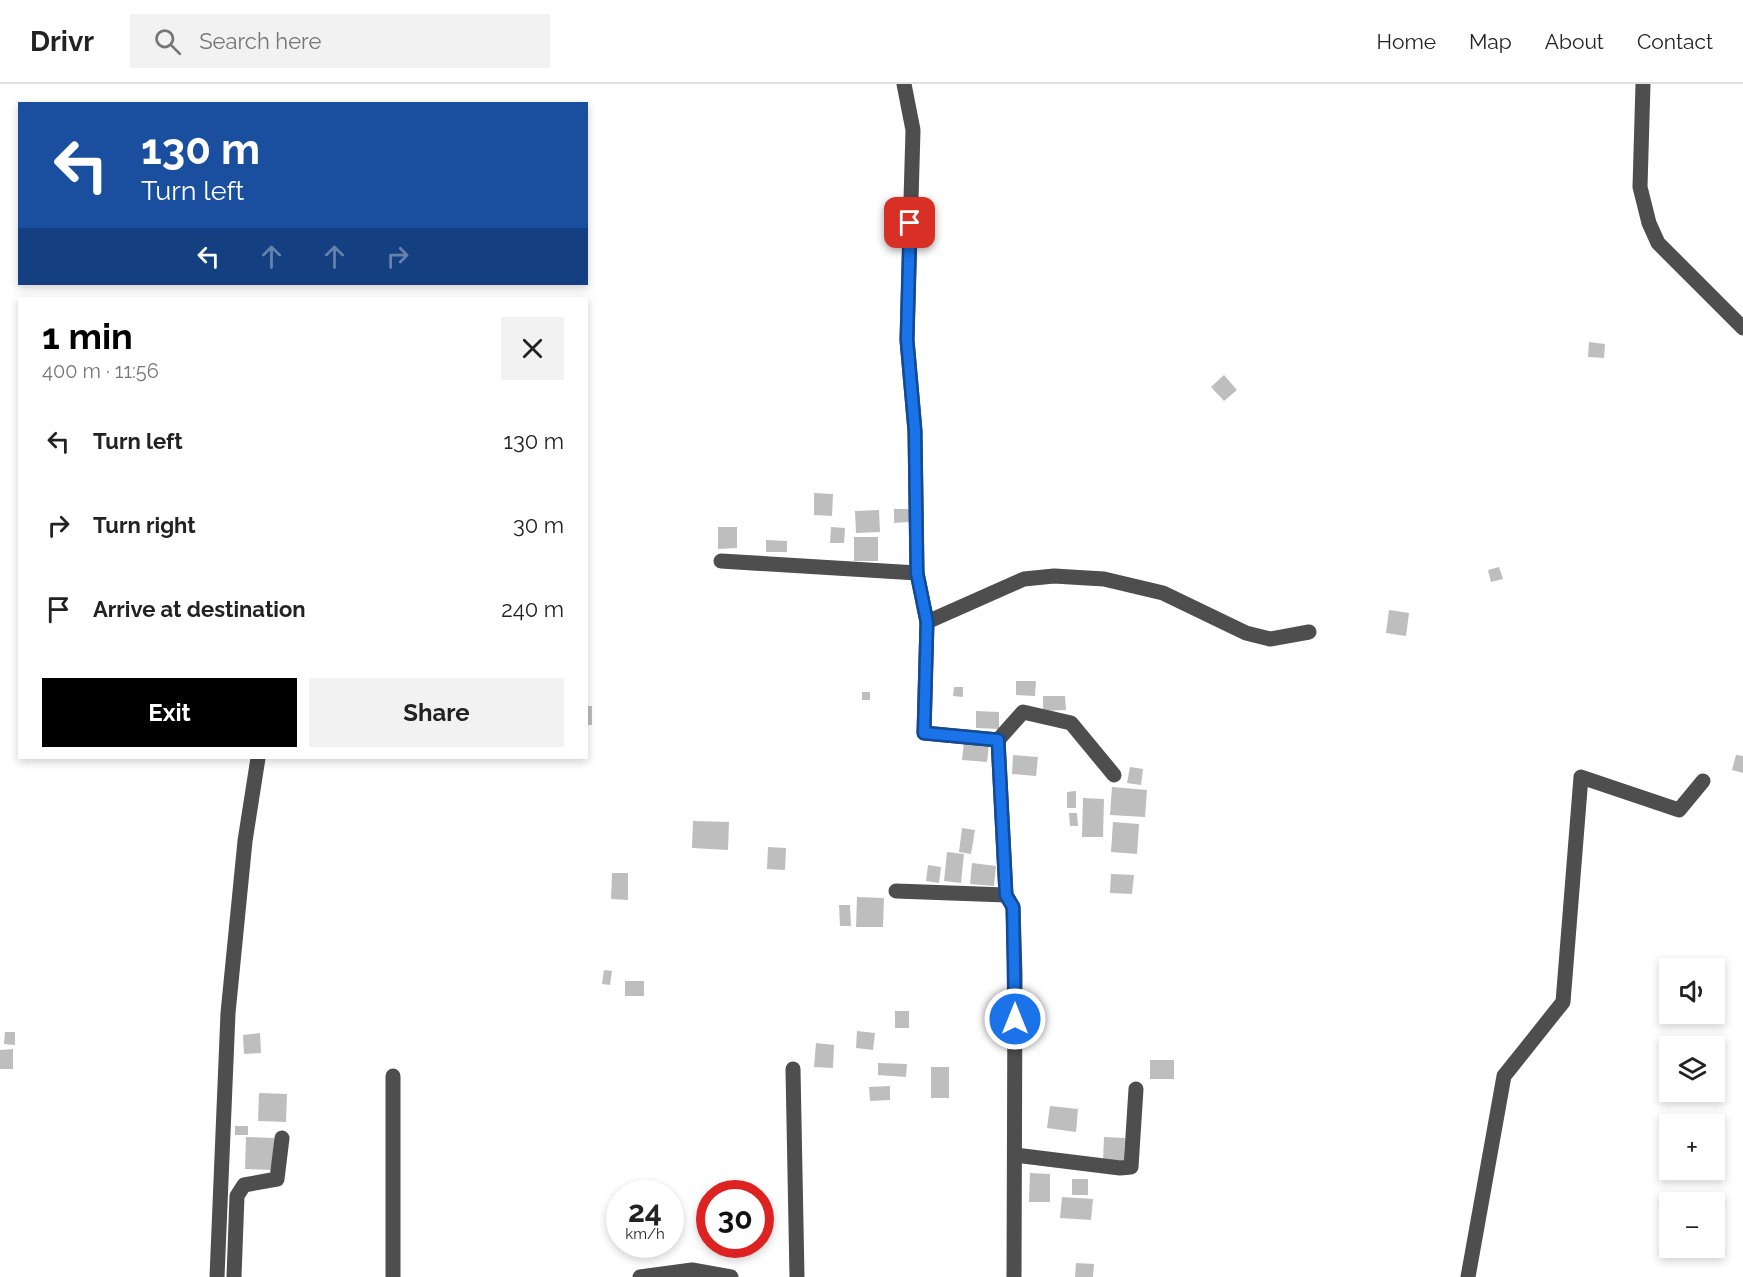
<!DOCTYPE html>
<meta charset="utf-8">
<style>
body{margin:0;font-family:Raleway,sans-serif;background:#f2f2f2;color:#222;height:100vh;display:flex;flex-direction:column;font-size:22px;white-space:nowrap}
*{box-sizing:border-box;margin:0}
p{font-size:20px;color:#767676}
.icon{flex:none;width:33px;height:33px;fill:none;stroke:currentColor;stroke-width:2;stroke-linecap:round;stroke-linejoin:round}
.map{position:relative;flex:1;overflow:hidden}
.sheet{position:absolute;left:18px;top:213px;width:570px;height:462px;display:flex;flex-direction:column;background:#fff;border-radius:0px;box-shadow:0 3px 9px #0003}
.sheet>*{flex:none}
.guide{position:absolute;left:18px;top:18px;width:570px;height:183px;border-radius:0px;box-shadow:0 3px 9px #0003;background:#1a4fa0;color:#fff;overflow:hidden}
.tools{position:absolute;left:1659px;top:874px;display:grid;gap:12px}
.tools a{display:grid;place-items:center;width:66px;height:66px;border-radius:0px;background:#fff;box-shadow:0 3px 9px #0003;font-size:30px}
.speed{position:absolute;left:606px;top:1096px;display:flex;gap:12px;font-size:30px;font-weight:700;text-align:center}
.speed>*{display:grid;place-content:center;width:78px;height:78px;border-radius:50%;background:#fff;box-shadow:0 3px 9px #0003;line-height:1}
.speed small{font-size:15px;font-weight:400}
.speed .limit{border:9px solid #d22;background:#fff;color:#111}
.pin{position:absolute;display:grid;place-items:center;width:51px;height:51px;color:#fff;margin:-26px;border-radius:12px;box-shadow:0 3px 9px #0006}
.me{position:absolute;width:66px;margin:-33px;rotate:0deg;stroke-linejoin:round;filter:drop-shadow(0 0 4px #0008)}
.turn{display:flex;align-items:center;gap:21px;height:126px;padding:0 24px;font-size:27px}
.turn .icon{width:78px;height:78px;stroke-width:2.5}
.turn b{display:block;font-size:42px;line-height:51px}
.lanes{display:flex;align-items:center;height:57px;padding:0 24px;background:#0003;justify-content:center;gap:30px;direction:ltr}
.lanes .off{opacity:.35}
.round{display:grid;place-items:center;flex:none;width:63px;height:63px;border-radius:0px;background:#f2f2f2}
.head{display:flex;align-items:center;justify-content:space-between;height:102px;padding:0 24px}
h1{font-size:36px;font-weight:700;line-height:45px;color:#000}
.action{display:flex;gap:12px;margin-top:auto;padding:12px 24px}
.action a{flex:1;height:69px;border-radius:0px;background:#000;color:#fff;font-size:24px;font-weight:700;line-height:69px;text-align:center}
.action a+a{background:#f2f2f2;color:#222}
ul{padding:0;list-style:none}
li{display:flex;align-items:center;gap:18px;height:84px;padding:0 24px}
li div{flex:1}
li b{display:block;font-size:22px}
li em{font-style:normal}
header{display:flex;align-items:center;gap:36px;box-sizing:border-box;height:84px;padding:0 30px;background:#fff;border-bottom:2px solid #e0e0e0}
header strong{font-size:28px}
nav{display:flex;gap:33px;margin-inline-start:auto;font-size:21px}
.search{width:420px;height:54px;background:#f2f2f2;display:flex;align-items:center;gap:15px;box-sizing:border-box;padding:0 21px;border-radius:0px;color:#767676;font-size:22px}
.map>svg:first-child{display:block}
.building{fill:#bebebe}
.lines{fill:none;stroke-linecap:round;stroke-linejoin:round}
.minor{stroke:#4e4e4e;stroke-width:15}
.route-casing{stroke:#114b97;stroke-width:15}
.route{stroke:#1a73e8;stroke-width:10}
</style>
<header>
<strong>Drivr</strong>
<div class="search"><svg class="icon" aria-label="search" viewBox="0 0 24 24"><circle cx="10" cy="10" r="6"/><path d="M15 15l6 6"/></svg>Search here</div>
<nav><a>Home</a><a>Map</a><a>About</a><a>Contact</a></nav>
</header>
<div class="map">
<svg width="1743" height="1193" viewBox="0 0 1743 1193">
<rect width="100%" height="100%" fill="#fff"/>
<g class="building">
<path d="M1589 258 1605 260 1604 274 1588 273Z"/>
<path d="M1224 291 1237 306 1224 317 1211 303Z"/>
<path d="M814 409 833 410 832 432 814 431Z"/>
<path d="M894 425H909V438L894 439Z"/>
<path d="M879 426 880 448 856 449 855 427Z"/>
<path d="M718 443H737V464L718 465Z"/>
<path d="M831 443 845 444 844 459H830Z"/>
<rect x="854" y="453" width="24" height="24"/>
<path d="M766 456 787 457V468H766Z"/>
<path d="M1499 483 1503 495 1491 498 1488 486Z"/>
<path d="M1389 526 1409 529 1406 552 1386 549Z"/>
<path d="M1016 597H1036L1035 612 1016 611Z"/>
<path d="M954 603H963V613L953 612Z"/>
<rect x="862" y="608" width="8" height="8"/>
<path d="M1043 612H1065L1066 626 1043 627Z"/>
<rect x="586" y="622" width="6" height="19"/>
<path d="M976 627 999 628V645L976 644Z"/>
<path d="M964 658 989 661 987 678 962 676Z"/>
<path d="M1013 671 1038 673 1036 692 1012 690Z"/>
<path d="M1736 671 1743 672V689L1732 686Z"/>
<path d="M1130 683 1143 685 1141 701 1127 699Z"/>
<path d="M1112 703 1147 706 1145 733 1110 731Z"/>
<path d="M1076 707V724H1067V708Z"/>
<path d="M1083 714 1104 715 1103 753H1082Z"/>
<path d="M1069 729H1077L1078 742H1070Z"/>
<path d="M693 737 729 738 728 766 692 764Z"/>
<path d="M1113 738 1139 740 1137 770 1111 768Z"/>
<path d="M962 744 975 746 971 770 959 768Z"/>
<path d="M768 763 786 764 785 786 767 785Z"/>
<path d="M947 768 964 770 961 799 944 797Z"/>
<path d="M972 779 996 782 994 802 970 800Z"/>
<path d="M928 781 941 783 939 799 926 797Z"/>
<path d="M612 789H628V816L611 815Z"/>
<path d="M1111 790 1134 791 1132 810 1110 809Z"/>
<path d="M857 813 884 814 883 843H856Z"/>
<path d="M839 821H850L851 842H840Z"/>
<path d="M604 886 612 887 610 901 602 900Z"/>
<rect x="625" y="897" width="19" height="15"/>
<rect x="895" y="927" width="14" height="17"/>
<path d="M857 947 875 949 873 966 856 964Z"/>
<path d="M5 948H15V961L4 960Z"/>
<path d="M260 949 261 969 244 970 243 951Z"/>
<path d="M816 959 834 961 833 984 814 983Z"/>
<path d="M13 965V985H0V966Z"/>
<rect x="1150" y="976" width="24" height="19"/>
<path d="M878 979 907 980 906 993 878 991Z"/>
<rect x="931" y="983" width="18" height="31"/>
<path d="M890 1002V1016L870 1017 869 1003Z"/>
<path d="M259 1009 287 1010 286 1038 258 1037Z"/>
<path d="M1050 1022 1078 1025 1076 1048 1047 1044Z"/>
<rect x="235" y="1042" width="13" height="9"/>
<path d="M246 1053 274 1054 273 1086 245 1085Z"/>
<path d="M1104 1053 1125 1054 1124 1078 1103 1077Z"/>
<path d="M1030 1089 1050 1090V1118H1029Z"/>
<rect x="1072" y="1095" width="16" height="16"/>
<path d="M1062 1113 1093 1115 1091 1136 1060 1134Z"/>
<path d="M1076 1179 1094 1180 1093 1193H1075Z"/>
</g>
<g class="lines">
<g class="minor">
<path d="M904 0 913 46 907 256 915 347 917 489 927 538 924 649 998 656 1006 811 1013 823 1015 890 1014 1193"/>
<path d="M1643 0 1640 103 1649 139 1658 159 1743 244"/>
<path d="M721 477 917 489"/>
<path d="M927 538 1024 495 1054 492 1104 495 1163 509 1246 549 1270 555 1309 548"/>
<path d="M998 656 1023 628 1071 639 1114 691"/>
<path d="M896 807 1006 811"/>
<path d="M793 985 797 1193"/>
<path d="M393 992V1193"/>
<path d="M1015 1071 1120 1084 1131 1083 1136 1005"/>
<path d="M217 1193 228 929 245 757 258 674"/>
<path d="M234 1193 237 1112 244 1101 277 1095 282 1054"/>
<path d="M640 1193 692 1186 731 1193"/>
<path d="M1468 1193 1504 992 1563 918 1581 693 1679 726 1703 697"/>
</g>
</g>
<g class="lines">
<g class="route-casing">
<path id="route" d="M910 139 907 256 915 347 917 489 927 538 924 649 998 656 1006 811 1013 823 1015 935"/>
</g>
<use href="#route" class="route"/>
</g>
</svg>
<div class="tools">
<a><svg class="icon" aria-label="sound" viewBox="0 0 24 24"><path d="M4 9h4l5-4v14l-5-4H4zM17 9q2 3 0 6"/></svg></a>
<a><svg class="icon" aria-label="layers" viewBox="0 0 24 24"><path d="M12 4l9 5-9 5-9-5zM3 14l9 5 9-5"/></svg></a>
<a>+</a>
<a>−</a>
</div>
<div class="speed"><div>24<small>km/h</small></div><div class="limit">30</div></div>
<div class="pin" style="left:910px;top:139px;background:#d93025"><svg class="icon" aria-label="arrive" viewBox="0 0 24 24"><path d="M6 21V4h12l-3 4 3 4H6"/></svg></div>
<svg class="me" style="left:1015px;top:935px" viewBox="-20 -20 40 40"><circle r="17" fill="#1a73e8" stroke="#fff" stroke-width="3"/><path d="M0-11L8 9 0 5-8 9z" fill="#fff"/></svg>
<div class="guide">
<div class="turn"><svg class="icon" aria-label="left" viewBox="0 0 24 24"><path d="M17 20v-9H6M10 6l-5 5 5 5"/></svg><div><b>130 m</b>Turn left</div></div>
<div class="lanes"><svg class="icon" aria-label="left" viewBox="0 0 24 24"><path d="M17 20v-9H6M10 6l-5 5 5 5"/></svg><svg class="icon off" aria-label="ahead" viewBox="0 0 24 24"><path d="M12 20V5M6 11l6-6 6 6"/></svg><svg class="icon off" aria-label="ahead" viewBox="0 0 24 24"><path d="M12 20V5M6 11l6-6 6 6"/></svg><svg class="icon off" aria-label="right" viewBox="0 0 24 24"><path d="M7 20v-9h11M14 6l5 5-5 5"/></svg></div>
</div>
<section class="sheet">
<div class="head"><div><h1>1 min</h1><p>400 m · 11:56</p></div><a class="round"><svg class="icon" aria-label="close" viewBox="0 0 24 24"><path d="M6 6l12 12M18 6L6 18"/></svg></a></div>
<ul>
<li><svg class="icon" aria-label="left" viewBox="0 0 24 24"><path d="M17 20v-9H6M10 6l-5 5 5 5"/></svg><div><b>Turn left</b></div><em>130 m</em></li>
<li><svg class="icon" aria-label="right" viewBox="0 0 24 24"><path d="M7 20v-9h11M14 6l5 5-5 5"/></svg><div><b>Turn right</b></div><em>30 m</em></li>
<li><svg class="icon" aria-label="arrive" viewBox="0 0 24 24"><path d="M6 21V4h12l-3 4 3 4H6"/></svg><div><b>Arrive at destination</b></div><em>240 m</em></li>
</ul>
<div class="action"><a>Exit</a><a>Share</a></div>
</section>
</div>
